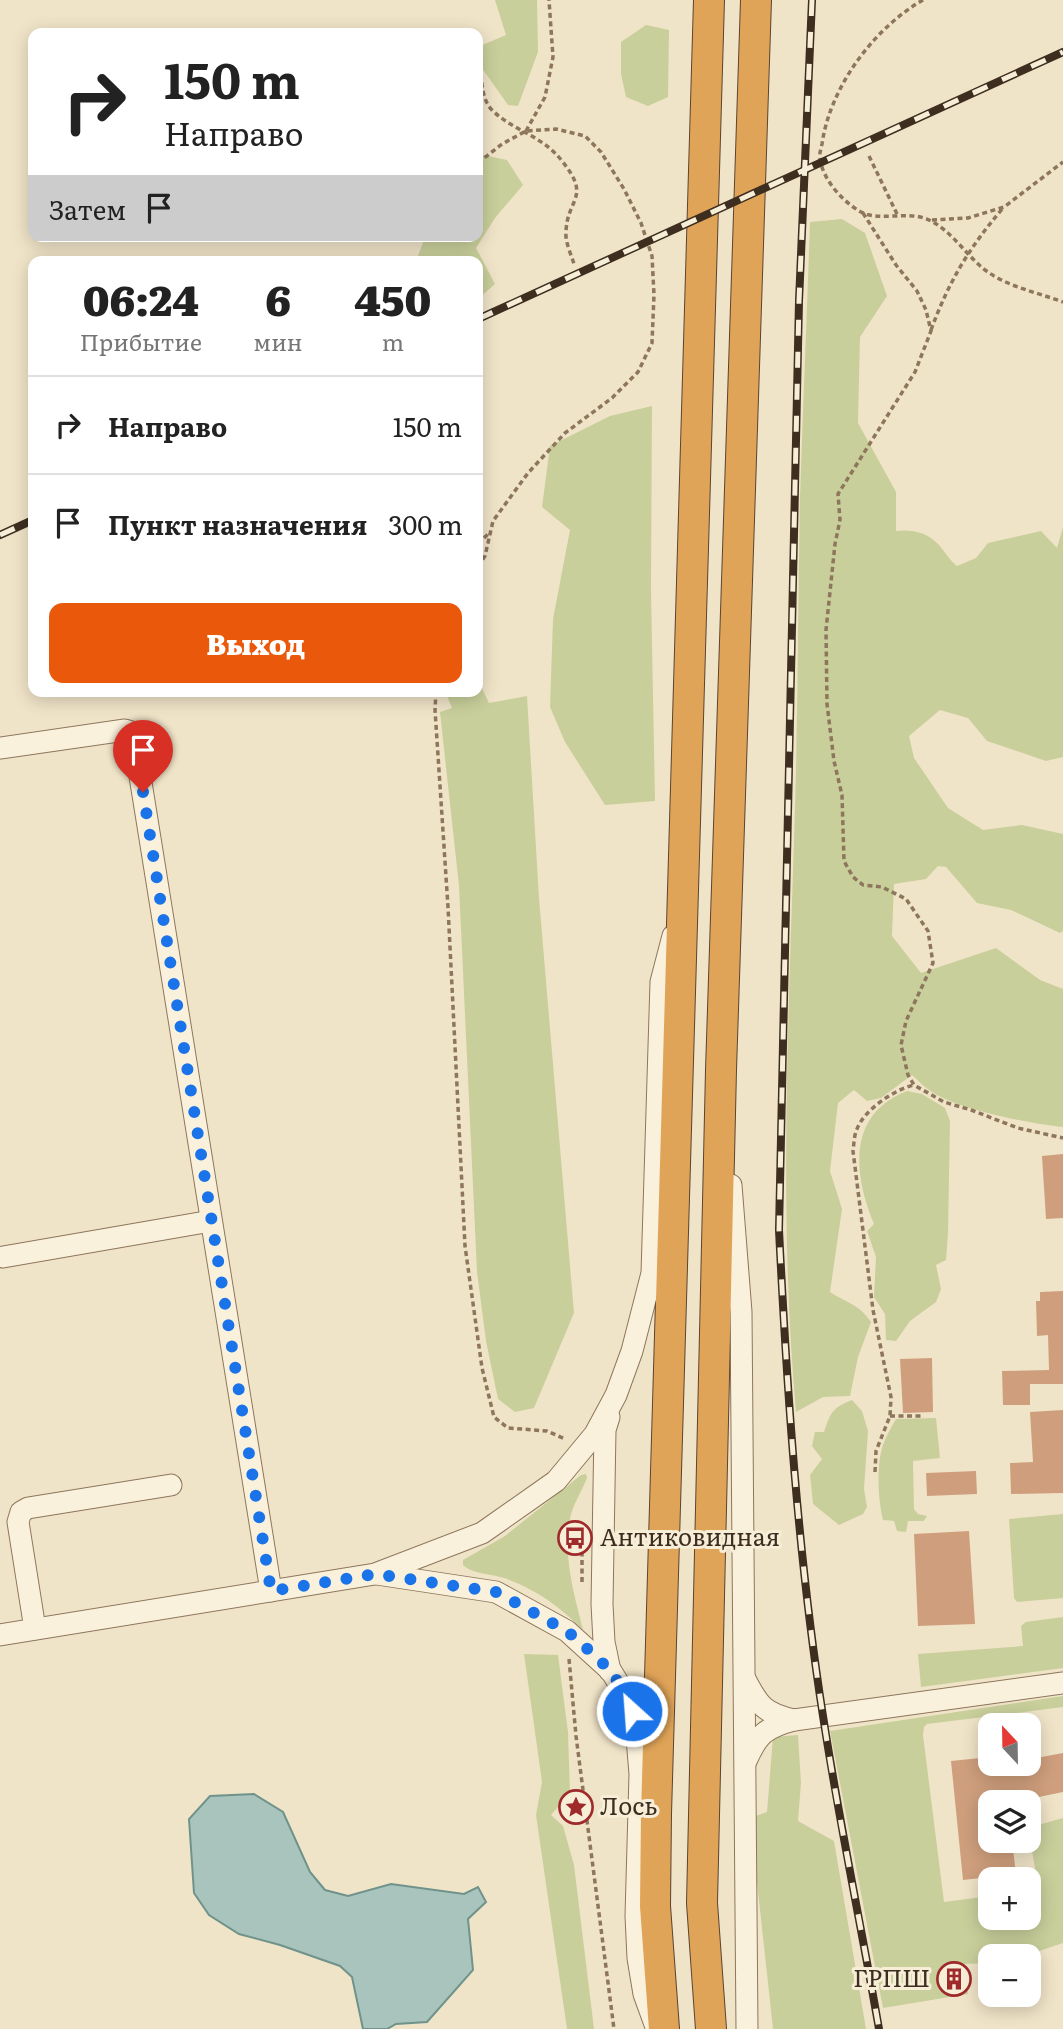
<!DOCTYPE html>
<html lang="ru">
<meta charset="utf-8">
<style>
body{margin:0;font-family:Literata,serif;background:#f6f6f6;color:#222;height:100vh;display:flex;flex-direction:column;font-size:26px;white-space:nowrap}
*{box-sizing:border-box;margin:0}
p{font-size:23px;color:#767676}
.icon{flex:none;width:38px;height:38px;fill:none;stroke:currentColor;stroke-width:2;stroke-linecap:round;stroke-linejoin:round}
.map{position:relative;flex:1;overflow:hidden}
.panel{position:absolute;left:28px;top:256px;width:455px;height:441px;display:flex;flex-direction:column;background:#fff;border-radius:14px;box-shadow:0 4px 18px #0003}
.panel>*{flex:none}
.hud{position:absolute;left:28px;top:28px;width:455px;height:214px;border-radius:14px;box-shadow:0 4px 18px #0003;background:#fff;color:#222;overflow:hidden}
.needle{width:46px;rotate:338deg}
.fabs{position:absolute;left:978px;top:1713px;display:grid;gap:14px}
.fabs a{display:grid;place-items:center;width:63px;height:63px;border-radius:14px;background:#fff;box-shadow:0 4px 18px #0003;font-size:35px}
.pin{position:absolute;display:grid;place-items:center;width:60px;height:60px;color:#fff;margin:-72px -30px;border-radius:50% 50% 50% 0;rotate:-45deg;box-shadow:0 0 7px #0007}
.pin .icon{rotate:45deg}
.me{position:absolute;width:77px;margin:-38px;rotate:334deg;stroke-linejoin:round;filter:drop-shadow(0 0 5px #0008)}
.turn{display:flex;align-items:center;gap:24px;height:147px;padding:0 21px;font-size:32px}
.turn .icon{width:91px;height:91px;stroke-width:2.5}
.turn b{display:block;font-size:49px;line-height:60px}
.then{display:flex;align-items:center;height:66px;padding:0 21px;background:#0003;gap:14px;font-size:26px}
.eta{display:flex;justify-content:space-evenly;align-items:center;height:119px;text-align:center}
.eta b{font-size:42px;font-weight:800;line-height:49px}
.primary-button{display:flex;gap:14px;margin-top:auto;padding:14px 21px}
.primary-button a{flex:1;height:80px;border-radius:14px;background:#ea580c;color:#fff;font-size:28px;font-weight:800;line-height:80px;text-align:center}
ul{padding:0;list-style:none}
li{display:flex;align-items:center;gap:21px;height:98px;padding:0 21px;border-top:2px solid #e0e0e0}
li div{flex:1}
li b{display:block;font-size:26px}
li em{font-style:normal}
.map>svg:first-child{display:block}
.green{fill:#c9cf9b}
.water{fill:#a9c4bc;stroke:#6f938a;stroke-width:2}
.building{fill:#cf9f7d}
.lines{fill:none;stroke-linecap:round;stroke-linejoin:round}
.minor-casing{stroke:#8d765c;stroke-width:23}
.highway-casing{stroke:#5b4430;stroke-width:32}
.path{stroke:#8d765c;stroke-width:3.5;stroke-dasharray:5 3.5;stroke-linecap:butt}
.minor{stroke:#faf1dc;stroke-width:21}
.highway{stroke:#e0a458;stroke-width:30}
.rail-casing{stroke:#3d2e20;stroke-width:8}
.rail{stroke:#f7eed8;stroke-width:5;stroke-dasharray:16;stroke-linecap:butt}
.route{stroke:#1a73e8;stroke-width:12;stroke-dasharray:0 21.6}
.labels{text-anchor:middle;stroke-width:6;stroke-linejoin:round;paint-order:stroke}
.poi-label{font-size:24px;fill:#3d2e20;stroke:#f7eed8;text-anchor:start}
</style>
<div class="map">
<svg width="1063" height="2029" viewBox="0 0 1063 2029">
<rect width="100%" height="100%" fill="#f0e4c8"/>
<g class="green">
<path d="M495 0H537L538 52 518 106 508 105 479 64 480 46 506 35Z"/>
<path d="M646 25 669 30 668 97 648 106 626 97 621 74V42Z"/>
<path d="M478 154 507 160 523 185 495 218 476 248 495 284 478 299V261H416L425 237 478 236V222L483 214 478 206Z"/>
<path d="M842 219 865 233 887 296 860 337 858 423 896 492V531C911 529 927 532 938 544 945 551 948 559 957 566L976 558 988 543 1041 531 1057 548 1063 527V757L1046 761 987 741 968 718 940 710 909 736 914 758 948 808 983 830 1022 825 1063 834V931L1060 933 1011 910 977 903 946 867 938 866 926 879 894 884 892 936 921 973 996 948 1040 980 1063 989V1127C1030 1124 955 1109 929 1090 923 1086 918 1080 912 1075L881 1098 867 1101 854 1090 838 1103 830 1171 842 1209 830 1292C847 1303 859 1304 871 1322L858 1357 850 1396 823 1397 796 1412C778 1211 789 1009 795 808 798 704 798 600 800 497 803 405 807 313 810 222Z"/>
<path d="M652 406 651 589 655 801 605 805 565 742 550 707 553 619 570 530 542 507 550 446 610 416Z"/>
<path d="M478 680 489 703 527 696 539 898 574 1313 534 1408 515 1412 498 1399 486 1341 477 1272 459 886 440 712 452 708 445 691H478Z"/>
<path d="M907 1091 922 1094 945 1108 950 1121 948 1233 946 1260 936 1265 941 1289 936 1302 910 1321 896 1341 886 1340 885 1314 874 1297 876 1257 867 1231 874 1224C853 1174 847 1114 907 1091Z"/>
<path d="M852 1400 862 1411 868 1431 864 1489 867 1507 863 1514 839 1525 813 1504 810 1475 822 1459 812 1446 815 1432H824C831 1412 832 1408 852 1400Z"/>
<path d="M936 1418 940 1458 913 1461 914 1509 918 1514 927 1516 924 1521H908L906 1532 897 1531 894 1521 883 1520C878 1499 876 1466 883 1445 886 1436 891 1428 896 1419Z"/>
<path d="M586 1474 587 1478C582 1491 572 1506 570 1519 563 1558 574 1593 583 1630 559 1606 537 1590 504 1578 492 1574 472 1574 463 1565V1560L505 1536 581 1475Z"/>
<path d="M1063 1514V1598L1017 1602 1014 1598 1009 1519Z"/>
<path d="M1063 1617V1668L921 1687 918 1654 1023 1646 1021 1626 1026 1622Z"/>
<path d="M524 1654 558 1655 568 1732 570 1793 551 1815 563 1826 574 1865 594 2029H567L536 1815 542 1782Z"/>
<path d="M1063 1696V1707L927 1724 924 1727 923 1735 944 1902 990 1896V1918H1029V1888L1034 1880 1035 1868 1029 1834 1031 1827 1063 1818V1943L1024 1956H990V1963L964 1964 968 1994 883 2008 830 1731Z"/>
<path d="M798 1735 801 1783 798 1821 834 1841 866 2029H773L750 1818 767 1812 773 1737Z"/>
</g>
<path class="water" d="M254 1794 283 1812 310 1872 325 1890 348 1896 391 1884 464 1894 478 1887 486 1902 468 1919 473 1970 427 2022 396 2024 387 2029H363L352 1977 340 1966 280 1945 239 1934 209 1915 194 1893 189 1819 210 1796Z"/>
<g class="building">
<path d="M1063 1154V1218L1046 1219 1042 1156Z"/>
<path d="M1063 1291V1384H1030V1405H1003L1002 1371 1049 1370 1048 1335 1037 1336 1036 1301H1040V1292Z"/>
<path d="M932 1358 933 1412 903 1413 900 1359Z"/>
<path d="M1063 1410V1493L1011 1494 1010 1463 1033 1462 1030 1412Z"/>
<path d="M976 1471 977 1494 927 1496 926 1473Z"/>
<path d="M969 1531 975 1624 918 1626 914 1534Z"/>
<path d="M1063 1753V1792L1015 1802H990V1841H1012L1016 1874 963 1880 951 1761 990 1757V1764H1002V1770L1032 1766 1031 1759Z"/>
</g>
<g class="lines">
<g class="minor-casing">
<g id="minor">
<path d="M0 748 125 730 132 732 134 739 271 1591"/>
<path d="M731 1185 741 1312 747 2029"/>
<path d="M3 1257 211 1221"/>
<path d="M609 1417 605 1430 602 1604 604 1642 610 1671"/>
<path d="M377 1574 496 1592 567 1631 611 1671 627 1697 636 1726 640 1774 636 1916 638 1958 644 1994 656 2027"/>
<path d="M35 1629 18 1522 21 1512 28 1508 171 1485"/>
<path d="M0 1635 375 1574 482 1533 556 1481 595 1434 616 1395 632 1351 652 1273 661 982 673 936"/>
<path d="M745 1679C759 1706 764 1713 794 1720"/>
<path d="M746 1761C758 1734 765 1728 794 1720L1063 1683"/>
</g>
</g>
<g class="highway-casing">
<g id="highway">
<path d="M664 2029 655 1906 656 1814 709 0"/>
<path d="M711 2029 702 1903 721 1070 756 0"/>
</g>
</g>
<g class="path">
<path d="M923 0C874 28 830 87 822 144 821 149 819 154 820 159 823 180 843 202 861 212 881 222 908 210 929 220 952 231 966 255 985 270 1008 287 1036 292 1063 302"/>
<path d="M481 74C482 86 483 101 492 110 513 131 542 135 562 161 592 198 567 198 566 232 565 242 571 254 574 264"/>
<path d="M526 131 545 97 553 57 549 0"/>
<path d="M869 156 897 214"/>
<path d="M478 163 502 144 526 131 556 129 585 136 601 152 624 189 641 223 652 256 654 295 652 343 638 372 612 398 565 433 528 473 493 521 485 556 478 566"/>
<path d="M863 213 896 265 917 291 926 310 931 331 915 372 838 494 840 520 835 544 826 630 827 704 834 761 842 795 844 861 853 877 863 885 882 887 906 899 928 931 933 963 906 1021 901 1045 908 1075 914 1085 944 1102 971 1110 1018 1128 1063 1138"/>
<path d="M932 220 968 218 1004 207 1063 162"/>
<path d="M931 330C949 281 969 248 1003 208"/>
<path d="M478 544 489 533"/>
<path d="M436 691 435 710 448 907 465 1246 482 1368 494 1417 508 1428 547 1431 565 1439"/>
<path d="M890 1416H921"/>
<path d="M875 1472 876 1451 890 1416 891 1397 873 1310 853 1151C854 1144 854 1135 857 1129 864 1110 895 1089 914 1085"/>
<path d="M582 1543V1584"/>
<path d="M569 1659 576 1736 614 2029"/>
</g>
<use href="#minor" class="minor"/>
<use href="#highway" class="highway"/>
<g class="rail-casing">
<g id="rail">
<path d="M812 0 799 301 779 1230C787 1392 798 1556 823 1716 839 1821 861 1925 879 2029"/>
<path d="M478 319 1063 52"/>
<path d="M0 535 33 520"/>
</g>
</g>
<use href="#rail" class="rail"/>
</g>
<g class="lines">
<path class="route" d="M143 792 271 1591 375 1574 496 1592 567 1631 580 1642 611 1671 627 1697 632 1711"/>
</g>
<defs>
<g id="bus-ring" transform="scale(1.75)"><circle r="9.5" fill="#f7eed8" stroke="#9e2a2b" stroke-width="1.5"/><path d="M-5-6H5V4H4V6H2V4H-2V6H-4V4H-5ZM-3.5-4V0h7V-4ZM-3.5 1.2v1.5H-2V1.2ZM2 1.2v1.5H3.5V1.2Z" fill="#9e2a2b"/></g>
<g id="sight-ring" transform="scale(1.75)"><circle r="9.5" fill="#f7eed8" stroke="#9e2a2b" stroke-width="1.5"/><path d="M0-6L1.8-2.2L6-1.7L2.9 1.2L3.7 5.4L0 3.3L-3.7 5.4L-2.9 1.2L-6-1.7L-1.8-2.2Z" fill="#9e2a2b"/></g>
<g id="building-ring" transform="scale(1.75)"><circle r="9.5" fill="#f7eed8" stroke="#9e2a2b" stroke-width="1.5"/><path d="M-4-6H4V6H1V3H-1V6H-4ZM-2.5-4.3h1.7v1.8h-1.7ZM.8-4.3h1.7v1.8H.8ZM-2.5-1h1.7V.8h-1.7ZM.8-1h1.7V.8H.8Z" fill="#9e2a2b"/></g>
</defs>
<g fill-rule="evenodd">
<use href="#bus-ring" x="575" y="1538"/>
<use href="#sight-ring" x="576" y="1807"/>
<use href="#building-ring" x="954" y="1979"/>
</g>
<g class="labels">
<g class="poi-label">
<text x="600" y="1546">Антиковидная</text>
<text x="600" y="1815">Лось</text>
<text x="930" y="1987" text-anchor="end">ГРПШ</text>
</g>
</g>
</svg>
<div class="fabs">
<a><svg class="needle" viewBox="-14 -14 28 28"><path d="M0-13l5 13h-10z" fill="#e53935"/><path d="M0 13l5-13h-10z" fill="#767676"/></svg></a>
<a><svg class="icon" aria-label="layers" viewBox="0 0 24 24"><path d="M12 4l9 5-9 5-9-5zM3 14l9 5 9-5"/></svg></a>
<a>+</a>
<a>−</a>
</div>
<div class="pin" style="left:143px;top:792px;background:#d93025"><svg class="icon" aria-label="arrive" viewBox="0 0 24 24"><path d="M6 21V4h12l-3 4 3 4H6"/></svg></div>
<svg class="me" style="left:632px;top:1711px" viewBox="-20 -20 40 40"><circle r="17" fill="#1a73e8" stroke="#fff" stroke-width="3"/><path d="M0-11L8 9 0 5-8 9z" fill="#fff"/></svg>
<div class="hud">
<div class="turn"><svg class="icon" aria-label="right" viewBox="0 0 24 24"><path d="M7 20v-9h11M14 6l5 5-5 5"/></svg><div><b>150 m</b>Направо</div></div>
<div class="then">Затем<svg class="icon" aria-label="arrive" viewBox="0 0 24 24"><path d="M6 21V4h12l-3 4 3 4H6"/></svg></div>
</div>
<section class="panel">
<div class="eta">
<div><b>06:24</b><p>Прибытие</p></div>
<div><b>6</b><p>мин</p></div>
<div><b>450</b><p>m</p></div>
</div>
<ul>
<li><svg class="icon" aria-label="right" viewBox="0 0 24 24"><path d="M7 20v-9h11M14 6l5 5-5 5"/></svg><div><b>Направо</b></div><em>150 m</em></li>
<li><svg class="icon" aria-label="arrive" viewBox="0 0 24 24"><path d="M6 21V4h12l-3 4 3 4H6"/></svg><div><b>Пункт назначения</b></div><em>300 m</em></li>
</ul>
<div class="primary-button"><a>Выход</a></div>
</section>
</div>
